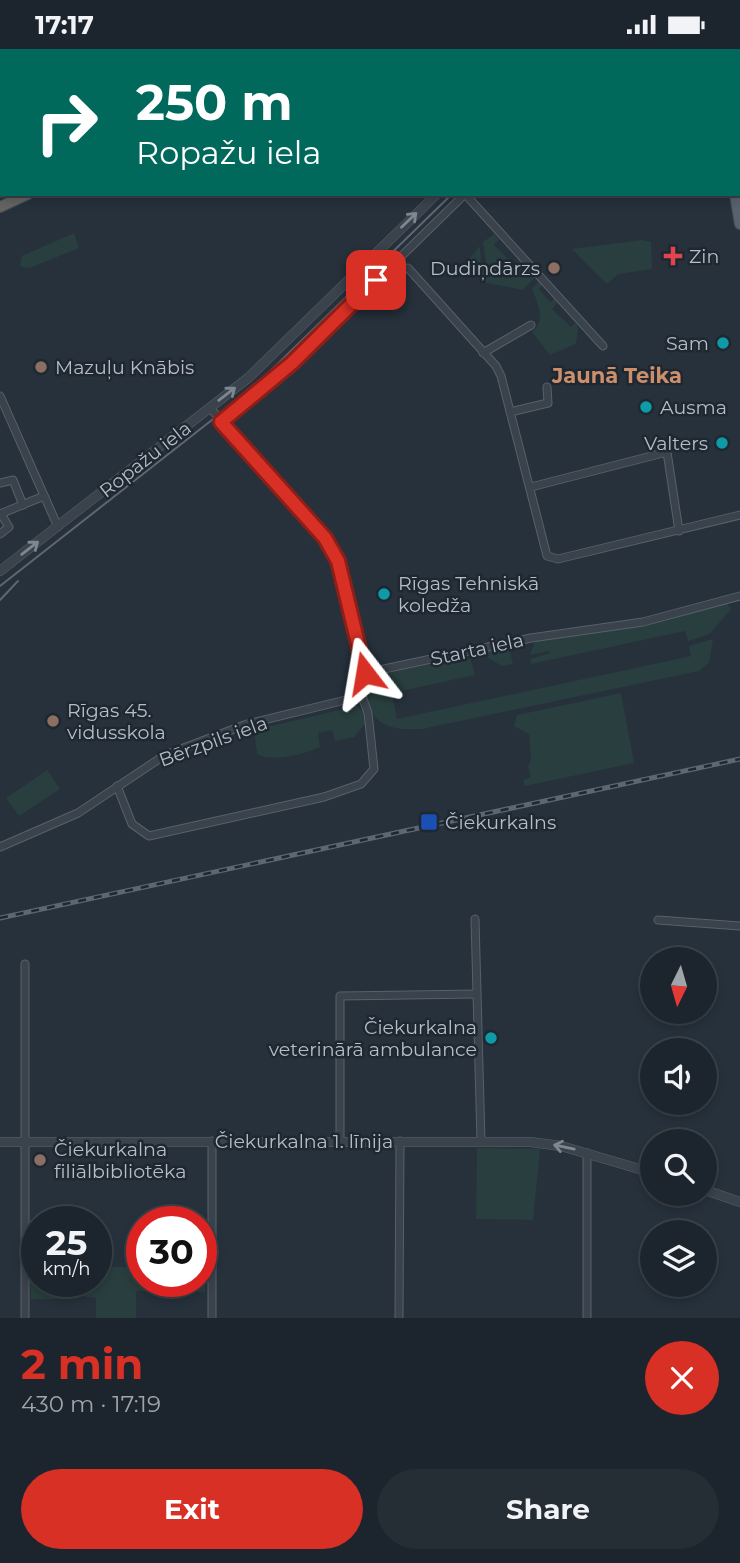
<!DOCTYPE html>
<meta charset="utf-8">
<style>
body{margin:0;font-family:Montserrat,sans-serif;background:#252d35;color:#f1f3f6;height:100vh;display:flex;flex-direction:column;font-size:26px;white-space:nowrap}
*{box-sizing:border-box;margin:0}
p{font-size:23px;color:#a0a5aa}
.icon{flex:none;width:38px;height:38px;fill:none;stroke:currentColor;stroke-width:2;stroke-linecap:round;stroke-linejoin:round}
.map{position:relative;height:1269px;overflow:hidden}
.side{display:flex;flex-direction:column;background:#1c252d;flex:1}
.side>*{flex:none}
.guide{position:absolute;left:0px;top:0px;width:740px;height:147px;box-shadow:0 4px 10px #0003,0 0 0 2px #3a4249;background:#00695c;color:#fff;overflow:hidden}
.needle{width:46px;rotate:185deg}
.fabs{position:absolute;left:640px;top:898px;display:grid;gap:14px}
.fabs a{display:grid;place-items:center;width:77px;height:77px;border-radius:50%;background:#1c252d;box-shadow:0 4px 10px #0003,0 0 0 2px #3a4249;font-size:35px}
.speed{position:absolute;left:21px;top:1157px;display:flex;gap:14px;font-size:35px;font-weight:700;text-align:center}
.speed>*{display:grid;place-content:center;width:91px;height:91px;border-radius:50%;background:#1c252d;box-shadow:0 4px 10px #0003,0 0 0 2px #3a4249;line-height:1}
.speed small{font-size:18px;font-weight:400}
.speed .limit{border:10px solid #d22;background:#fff;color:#111}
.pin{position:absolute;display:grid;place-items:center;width:60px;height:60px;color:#fff;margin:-30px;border-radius:14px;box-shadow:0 4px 10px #0006}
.me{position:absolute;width:77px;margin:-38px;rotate:346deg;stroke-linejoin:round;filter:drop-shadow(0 0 5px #0008)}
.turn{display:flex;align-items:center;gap:24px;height:147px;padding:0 21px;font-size:32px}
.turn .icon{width:91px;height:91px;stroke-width:2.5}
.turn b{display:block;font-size:49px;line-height:60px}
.round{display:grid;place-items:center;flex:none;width:74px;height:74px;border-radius:37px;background:#252d35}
.head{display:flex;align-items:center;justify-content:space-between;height:119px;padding:0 21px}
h1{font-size:42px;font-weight:700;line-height:52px;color:#d93025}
.action{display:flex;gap:14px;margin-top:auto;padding:14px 21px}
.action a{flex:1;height:80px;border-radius:42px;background:#d93025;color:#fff;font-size:28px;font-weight:700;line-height:80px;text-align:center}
.action a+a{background:#252d35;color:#f1f3f6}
.status{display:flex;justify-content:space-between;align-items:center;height:49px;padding:0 35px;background:#1c252d;direction:ltr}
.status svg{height:19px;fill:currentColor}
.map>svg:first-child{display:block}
.green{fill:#293e3e}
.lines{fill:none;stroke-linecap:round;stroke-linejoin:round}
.minor-casing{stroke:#58606a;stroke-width:9}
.tertiary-casing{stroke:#58606a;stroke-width:10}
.primary-casing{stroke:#464e58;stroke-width:12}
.trunk-casing{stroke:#454d57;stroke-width:12}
.minor{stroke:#3a424c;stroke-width:7}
.tertiary{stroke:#3a424c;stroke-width:9}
.primary{stroke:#58626c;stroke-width:10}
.trunk{stroke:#646462;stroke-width:10}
.tram{stroke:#5c6773;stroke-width:2}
.rail-casing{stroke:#5c6773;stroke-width:5}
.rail{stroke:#1f2731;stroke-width:2.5;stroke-dasharray:8;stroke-linecap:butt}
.oneway{stroke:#7e8690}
.route-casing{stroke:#8d1f18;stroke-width:18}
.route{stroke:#d93025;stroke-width:12}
.health-dot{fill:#e0444e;stroke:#1f2731;stroke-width:2.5}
.education-dot{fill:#8d6e63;stroke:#1f2731;stroke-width:2.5}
.culture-dot{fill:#0f9aa8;stroke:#1f2731;stroke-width:2.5}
.transit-dot{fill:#1a4fb4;stroke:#1f2731;stroke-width:2.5}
.labels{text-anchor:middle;stroke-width:5;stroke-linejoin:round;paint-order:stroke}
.poi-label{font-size:19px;fill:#b5bdc7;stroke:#1f2731;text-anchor:start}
.street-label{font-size:19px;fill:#b5bdc7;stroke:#1f2731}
.neighbourhood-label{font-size:21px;font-weight:bold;fill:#cc8f6c;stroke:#1f2731}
</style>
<div class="status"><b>17:17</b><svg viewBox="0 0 49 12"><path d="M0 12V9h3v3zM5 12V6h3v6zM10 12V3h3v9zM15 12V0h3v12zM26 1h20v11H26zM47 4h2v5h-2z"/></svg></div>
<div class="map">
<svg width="740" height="1269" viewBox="0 0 740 1269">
<rect width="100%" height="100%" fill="#26313c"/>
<g class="green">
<path d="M74 184 79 199 30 219 20 218 22 207Z"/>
<path d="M494 185 499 190 494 196 514 216 519 211 523 214 517 219 526 229 532 225 536 227 523 241 487 234 475 223 476 217 465 215 480 197 481 215 486 214 483 193Z"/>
<path d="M642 191 651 193 652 220 618 225 607 235 572 200Z"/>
<path d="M539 232 542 236 539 240 550 253 555 250 557 254 552 260 571 278 576 274 578 280 576 295 550 306 532 283C547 272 537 253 532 240Z"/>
<path d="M727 555 731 560 710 585 688 592 685 582 531 615 530 610 550 604 549 602 530 606 535 592 629 579Z"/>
<path d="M713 590 709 614 699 622 422 680C390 682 365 676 369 637L379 626 464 607 471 611 475 626 392 644 397 670 691 607 689 597Z"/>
<path d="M509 598 513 615 502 617 488 609 486 602Z"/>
<path d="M621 644 634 714 525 737 523 731 531 728 528 718 531 711 529 685 514 677 517 666Z"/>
<path d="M357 657 363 663 365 675 354 688 335 692 332 681 318 684 320 698C305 705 272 714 257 705L254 681Z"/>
<path d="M47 721 60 740 19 767 6 749Z"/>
<path d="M477 1099 540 1100 533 1171 476 1170Z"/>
<path d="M30 1217H37V1232H96V1218H142V1232H201V1219H206L205 1243 136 1242V1269H96V1249L80 1247V1241H63L62 1250H31Z"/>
</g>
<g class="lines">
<g class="minor-casing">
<g id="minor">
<path d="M610 2 612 0"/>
<path d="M465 145 603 297"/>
<path d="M408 219 496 317 501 327 547 507 558 510 740 466"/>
<path d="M483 304 531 276"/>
<path d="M0 347 58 478"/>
<path d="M510 363 548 354 547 338"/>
<path d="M221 373 292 314 465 145"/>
<path d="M0 434 13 431 23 456"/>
<path d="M531 438 667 403 679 482"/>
<path d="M0 465 44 447"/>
<path d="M0 485 9 478 1 465"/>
<path d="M365 624 531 589 643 573 740 547"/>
<path d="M117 737 132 775 149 787 324 748 361 735 374 720 368 664 362 647 365 624 338 512 310 470 210 359"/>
<path d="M0 798 78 764 165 706 247 675 362 647"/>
<path d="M475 870 481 1092"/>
<path d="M658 871 740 877"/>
<path d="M212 1092V1269"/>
<path d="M340 1092V947L476 945"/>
<path d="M25 1207 37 1206"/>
<path d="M25 1269V915"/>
<path d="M399 1269 400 1092"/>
<path d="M587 1269V1104"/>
</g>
</g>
<g class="tertiary-casing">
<g id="tertiary">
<path d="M238 0 239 2"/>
<path d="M581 2 582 0"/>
<path d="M0 522 248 329 437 145"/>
<path d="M0 1093H530L561 1097 653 1124"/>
<path d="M705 1141 740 1153"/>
</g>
</g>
<g class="primary-casing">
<g id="primary">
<path d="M720 0 721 2"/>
<path d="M738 24H740"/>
<path d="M735 145 740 175"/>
</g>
</g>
<g class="trunk-casing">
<g id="trunk">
<path d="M345 2 349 0"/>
<path d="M0 158 28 145"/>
</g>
</g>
<use href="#minor" class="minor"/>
<use href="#tertiary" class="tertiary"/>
<use href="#primary" class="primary"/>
<use href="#trunk" class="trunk"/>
<g class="tram">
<path d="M600 2 602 0"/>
<path d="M0 537 254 338 452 145"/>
<path d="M0 551 18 532"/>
</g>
<g class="rail-casing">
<path id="rail" d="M0 869 740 710"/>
</g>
<use href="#rail" class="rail"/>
</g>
<defs><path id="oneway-shaft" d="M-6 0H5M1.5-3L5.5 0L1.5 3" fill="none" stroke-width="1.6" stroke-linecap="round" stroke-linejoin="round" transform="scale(1.75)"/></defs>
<g class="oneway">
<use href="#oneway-shaft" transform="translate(409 171) rotate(-44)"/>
<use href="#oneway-shaft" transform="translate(227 345) rotate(-38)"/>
<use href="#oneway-shaft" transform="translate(30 499) rotate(-38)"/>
<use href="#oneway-shaft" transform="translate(564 1098) rotate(-168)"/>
</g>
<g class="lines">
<g class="route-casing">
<path id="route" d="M365 624 338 512 325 489 221 373 292 314 376 231"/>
</g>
<use href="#route" class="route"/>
</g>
<path class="health-dot" d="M669.5 196.5h7v7h7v7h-7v7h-7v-7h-7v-7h7z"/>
<g class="education-dot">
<circle cx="554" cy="219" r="7"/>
<circle cx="41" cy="318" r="7"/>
<circle cx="53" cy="672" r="7"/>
<circle cx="40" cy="1111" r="7"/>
</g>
<g class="culture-dot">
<circle cx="723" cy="294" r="7"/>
<circle cx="646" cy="358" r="7"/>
<circle cx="722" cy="394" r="7"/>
<circle cx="384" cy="545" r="7"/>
<circle cx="491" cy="989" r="7"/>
</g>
<rect class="transit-dot" x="420" y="764" width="18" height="18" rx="3.5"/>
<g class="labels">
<g class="poi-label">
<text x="689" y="214">Zin</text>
<text x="540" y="226" text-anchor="end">Dudiņdārzs</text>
<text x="709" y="301" text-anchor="end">Sam</text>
<text x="55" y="325">Mazuļu Knābis</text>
<text x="660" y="365">Ausma</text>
<text x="708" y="401" text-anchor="end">Valters</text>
<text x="398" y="541">Rīgas Tehniskā<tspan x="398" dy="22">koledža</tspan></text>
<text x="67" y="668">Rīgas 45.<tspan x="67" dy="22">vidusskola</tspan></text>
<text x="445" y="780">Čiekurkalns</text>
<text x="477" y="985" text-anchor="end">Čiekurkalna<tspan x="477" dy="22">veterinārā ambulance</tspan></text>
<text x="54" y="1107">Čiekurkalna<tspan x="54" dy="22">filiālbibliotēka</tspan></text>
</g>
<g class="street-label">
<text transform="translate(145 410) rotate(-38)" y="7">Ropažu iela</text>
<text transform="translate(477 600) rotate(-12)" y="7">Starta iela</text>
<text transform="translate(213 692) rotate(-20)" y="7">Bērzpils iela</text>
<text x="304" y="1099">Čiekurkalna 1. līnija</text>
</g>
<g class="neighbourhood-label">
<text x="617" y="334">Jaunā Teika</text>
</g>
</g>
</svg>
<div class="fabs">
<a><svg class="needle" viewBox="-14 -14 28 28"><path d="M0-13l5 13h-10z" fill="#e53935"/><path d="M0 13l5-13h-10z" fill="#a0a5aa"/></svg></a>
<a><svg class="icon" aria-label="sound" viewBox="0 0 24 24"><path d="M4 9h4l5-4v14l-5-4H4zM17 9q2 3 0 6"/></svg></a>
<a><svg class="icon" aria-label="search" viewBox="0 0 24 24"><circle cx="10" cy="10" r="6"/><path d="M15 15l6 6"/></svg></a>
<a><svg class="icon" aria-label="layers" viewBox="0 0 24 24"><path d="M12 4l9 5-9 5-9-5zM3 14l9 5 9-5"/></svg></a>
</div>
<div class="speed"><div>25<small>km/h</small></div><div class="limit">30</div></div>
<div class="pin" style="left:376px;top:231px;background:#d93025"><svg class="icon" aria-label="arrive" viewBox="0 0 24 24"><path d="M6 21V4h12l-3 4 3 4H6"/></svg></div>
<svg class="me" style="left:365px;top:624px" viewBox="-20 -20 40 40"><path d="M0-17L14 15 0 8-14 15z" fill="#d93025" stroke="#fff" stroke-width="4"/></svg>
<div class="guide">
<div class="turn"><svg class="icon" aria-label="right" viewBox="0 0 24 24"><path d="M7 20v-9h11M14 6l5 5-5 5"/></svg><div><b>250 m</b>Ropažu iela</div></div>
</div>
</div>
<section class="side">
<div class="head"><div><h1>2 min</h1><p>430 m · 17:19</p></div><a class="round" style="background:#d93025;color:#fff"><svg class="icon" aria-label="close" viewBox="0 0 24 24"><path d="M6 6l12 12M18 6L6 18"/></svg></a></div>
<div class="action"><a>Exit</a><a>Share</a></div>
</section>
